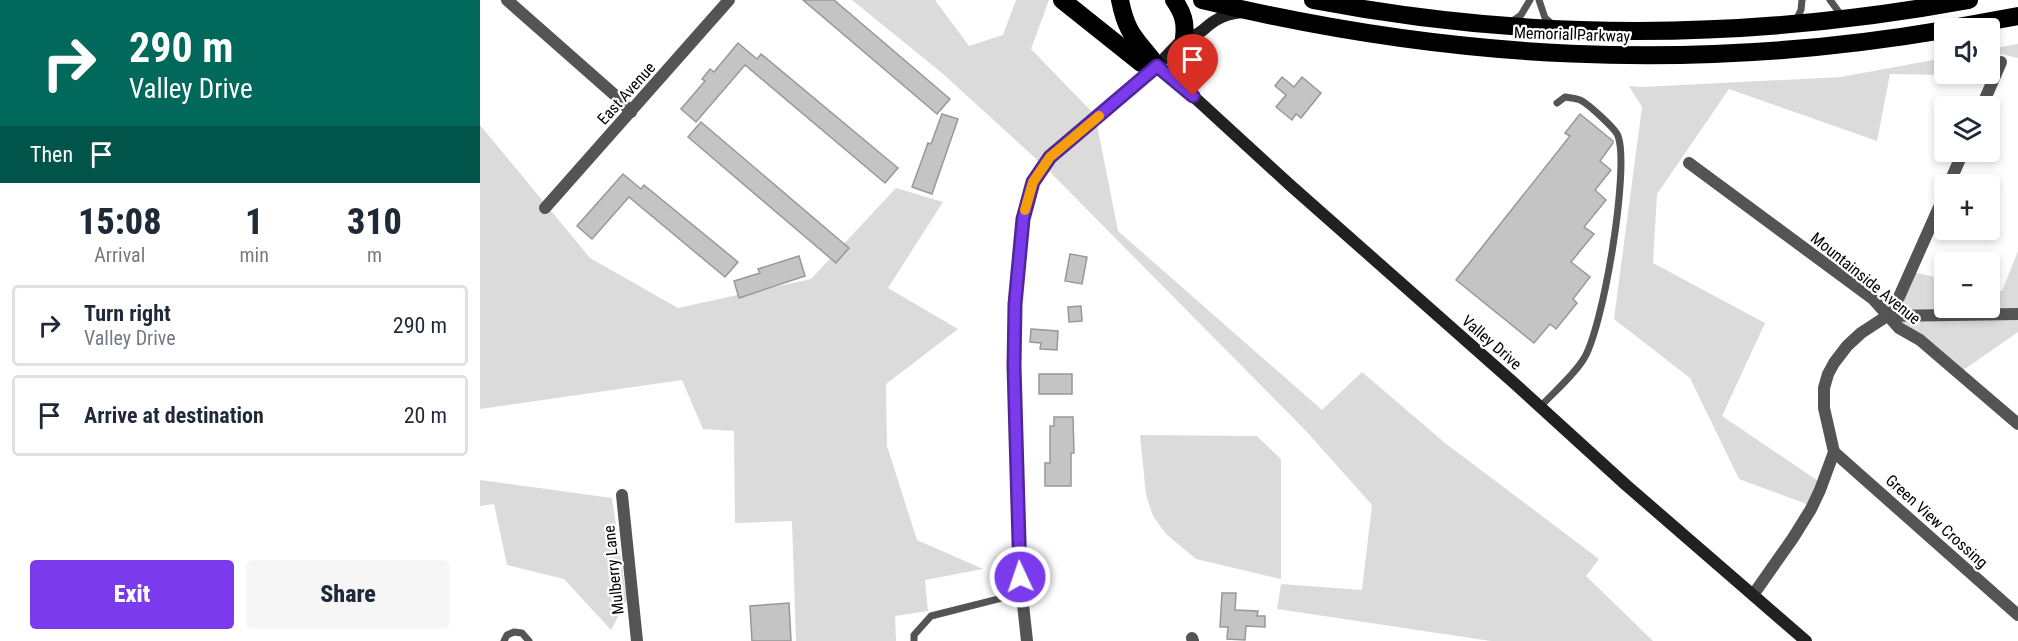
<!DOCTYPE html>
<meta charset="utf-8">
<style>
body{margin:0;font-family:"Roboto Condensed",sans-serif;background:#f6f6f7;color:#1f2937;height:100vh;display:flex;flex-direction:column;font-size:22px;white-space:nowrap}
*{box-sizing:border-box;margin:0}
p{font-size:20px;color:#747a83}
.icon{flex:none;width:33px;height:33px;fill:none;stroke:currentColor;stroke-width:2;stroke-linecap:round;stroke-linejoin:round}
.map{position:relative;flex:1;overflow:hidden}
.sheet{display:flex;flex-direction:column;background:#fff;width:480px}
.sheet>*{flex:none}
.top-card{background:#00695c;color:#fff;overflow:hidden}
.controls{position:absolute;left:1454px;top:18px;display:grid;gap:12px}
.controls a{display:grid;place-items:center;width:66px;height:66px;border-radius:6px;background:#fff;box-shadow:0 3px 9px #0003;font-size:30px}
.pin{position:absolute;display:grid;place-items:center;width:51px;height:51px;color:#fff;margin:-62px -26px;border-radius:50% 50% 50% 0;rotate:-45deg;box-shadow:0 0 6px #0007}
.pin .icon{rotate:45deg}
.me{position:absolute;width:66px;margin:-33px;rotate:357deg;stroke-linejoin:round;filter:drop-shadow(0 0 4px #0008)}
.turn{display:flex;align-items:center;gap:21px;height:126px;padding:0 30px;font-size:27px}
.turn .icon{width:78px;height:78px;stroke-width:2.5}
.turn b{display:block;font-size:42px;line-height:51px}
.then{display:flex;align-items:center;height:57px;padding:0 30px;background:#0003;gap:12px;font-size:22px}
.eta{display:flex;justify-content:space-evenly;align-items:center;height:102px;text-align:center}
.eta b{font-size:36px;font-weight:800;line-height:42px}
.button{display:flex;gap:12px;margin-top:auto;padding:12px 30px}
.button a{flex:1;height:69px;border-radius:6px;background:#7c3aed;color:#fff;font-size:24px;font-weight:800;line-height:69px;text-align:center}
.button a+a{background:#f6f6f7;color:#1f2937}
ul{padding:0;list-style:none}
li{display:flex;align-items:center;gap:18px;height:81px;margin:0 12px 9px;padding:0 18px;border:3px solid #e0e1e3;border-radius:6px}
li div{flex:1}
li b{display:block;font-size:22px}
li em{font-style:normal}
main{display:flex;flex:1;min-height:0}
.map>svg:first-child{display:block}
.green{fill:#dbdbdb}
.building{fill:#c4c4c4;stroke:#989898;stroke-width:1.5}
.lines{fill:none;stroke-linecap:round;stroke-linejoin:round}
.lane{stroke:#545454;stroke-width:7}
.street{stroke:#545454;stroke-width:12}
.secondary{stroke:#212121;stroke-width:12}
.highway{stroke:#000;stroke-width:18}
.route-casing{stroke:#51269a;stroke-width:15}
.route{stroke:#7c3aed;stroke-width:10}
.slow{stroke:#f59e0b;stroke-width:10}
.labels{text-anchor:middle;stroke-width:4.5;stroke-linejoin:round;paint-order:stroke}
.street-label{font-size:16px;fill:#000;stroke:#fff}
</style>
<main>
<section class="sheet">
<div class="top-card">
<div class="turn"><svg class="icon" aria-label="right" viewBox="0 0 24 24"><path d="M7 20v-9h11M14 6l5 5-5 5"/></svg><div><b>290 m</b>Valley Drive</div></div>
<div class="then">Then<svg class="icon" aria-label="arrive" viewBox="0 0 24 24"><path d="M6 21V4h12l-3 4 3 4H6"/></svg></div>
</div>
<div class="eta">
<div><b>15:08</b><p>Arrival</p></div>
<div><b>1</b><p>min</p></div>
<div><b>310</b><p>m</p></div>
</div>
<ul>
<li><svg class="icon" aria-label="right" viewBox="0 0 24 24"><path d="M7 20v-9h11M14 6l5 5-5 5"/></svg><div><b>Turn right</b><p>Valley Drive</p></div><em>290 m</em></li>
<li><svg class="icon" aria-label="arrive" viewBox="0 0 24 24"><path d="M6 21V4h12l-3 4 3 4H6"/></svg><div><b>Arrive at destination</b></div><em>20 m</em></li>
</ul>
<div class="button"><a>Exit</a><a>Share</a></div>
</section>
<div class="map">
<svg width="1538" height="641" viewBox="0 0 1538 641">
<rect width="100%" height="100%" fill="#fff"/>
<g class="green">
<path d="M372 0H455L489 46 523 35 536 0H569L551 49 615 115 638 231 842 410 882 372 965 443 1119 559 1106 576 1173 641H1011L797 609 801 584 882 590 892 505 827 432 564 166 462 73Z"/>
<path d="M1538 44V58L1521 54 1513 76 1410 74 1397 141 1249 89 1177 194 1173 263 1285 323 1242 416 1347 487 1337 508 1259 479 1210 378 1134 319 1162 107 1149 86 1162 87 1361 77 1464 58V74H1509V49Z"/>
<path d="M0 125 110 258 198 308 331 279 416 188 463 202 408 288 478 329 406 384 407 446 437 540 503 569 445 580 448 611 415 616 416 641H316L312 521 255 523 254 431 223 429 202 380 0 409Z"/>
<path d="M1538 251V332L1479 373 1409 316 1433 272 1464 279V308H1509V288L1522 291Z"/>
<path d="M660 435 777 436 801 459V579L716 559 686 534 673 516 666 495Z"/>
<path d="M0 480 132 498 147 600 131 630 84 579 27 565 14 504 0 506Z"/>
</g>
<g class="building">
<path d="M323 0H354L470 99 457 114Z"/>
<path d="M258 43 277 59 281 54 418 168 405 183 265 65 216 122 201 109 225 81 222 79 230 69 234 72Z"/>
<path d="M802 77 814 87 822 77 841 93 821 118 816 114 812 120 796 107 806 95 795 86Z"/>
<path d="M462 114 478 119 452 194 432 187 448 143 451 144Z"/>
<path d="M1100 114 1133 141V143L1120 161 1131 170 1115 190 1126 200 1104 227 1114 234 1091 262 1110 277 1093 299 1097 303 1076 329 1070 324 1054 343 976 280 1090 136 1085 133Z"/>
<path d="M221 122 369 248 356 263 208 137Z"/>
<path d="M143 174 161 189 164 185 258 262 245 277 149 197 112 239 97 226Z"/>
<path d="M590 254 607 257 602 284 585 281Z"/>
<path d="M319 256 325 276 259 298 254 281 280 273 278 269Z"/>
<path d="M601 306 602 321 589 322 588 307Z"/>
<path d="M551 329 578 331 577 350 560 349 561 343 550 342Z"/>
<rect x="559" y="374" width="33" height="20"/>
<path d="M574 417H593L594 453H591V486H565V463H570V426H574Z"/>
<path d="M742 593H756L755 610 778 611 777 616H785V627L766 626 765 640 747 639 748 627H740Z"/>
<path d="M309 603 311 641H272L270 606Z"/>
</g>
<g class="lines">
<g class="lane">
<path d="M1059 0 1065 18 1072 24"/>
<path d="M1350 0 1361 15"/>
<path d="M1316 20 1321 10 1322 0"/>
<path d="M1031 22 1041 15 1050 0"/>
<path d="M1060 407C1074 392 1092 377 1103 360 1123 331 1150 167 1138 136 1136 129 1109 105 1102 101 1098 98 1090 98 1085 97L1077 103"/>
<path d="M24 641 27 635 34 632 42 633 49 641"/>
<path d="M434 641V635L451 616 542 593"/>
</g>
<g class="street">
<path d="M27 0 137 97 151 112"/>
<path d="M1502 106 1521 62"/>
<path d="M1209 163 1393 299 1419 328 1440 340 1538 424"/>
<path d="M1469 184 1483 152"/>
<path d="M65 208 249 0"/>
<path d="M1407 316 1419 297 1464 196"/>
<path d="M1354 452 1538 615"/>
<path d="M142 495 157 641"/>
<path d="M1273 595 1313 538 1331 509 1340 490 1354 452 1344 408V388L1348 374 1354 363 1367 346 1381 333 1407 316 1538 314"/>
<path d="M712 638 713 641"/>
<path d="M547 641 540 577 534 366 535 304 543 219 553 182 570 157 677 66"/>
</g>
<path class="secondary" d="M762 12C753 13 746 14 738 19 724 26 722 36 704 38L677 66 713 96 810 185 1034 383 1146 485 1326 641"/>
<g class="highway">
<path d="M582 0 661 63 677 66"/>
<path d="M640 0C647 36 657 39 677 66"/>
<path d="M694 0C703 13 706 22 704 38"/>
<path d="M722 0C970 60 1212 73 1464 30"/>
<path d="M833 0C1051 42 1272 40 1489 0"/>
<path d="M1472 28 1538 16"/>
</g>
</g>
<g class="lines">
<g class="route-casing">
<path id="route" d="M540 577 534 366 535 304 543 219 553 182 570 157 677 66 713 96"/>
</g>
<use href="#route" class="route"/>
<path class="slow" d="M545 210 553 182 570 157 619 116"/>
</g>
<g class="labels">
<g class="street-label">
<text transform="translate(1092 34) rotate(2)" y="6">Memorial Parkway</text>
<text transform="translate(146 93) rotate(-48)" y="6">East Avenue</text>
<text transform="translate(1386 278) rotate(39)" y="6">Mountainside Avenue</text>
<text transform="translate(1012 342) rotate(41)" y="6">Valley Drive</text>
<text transform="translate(1457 521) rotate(42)" y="6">Green View Crossing</text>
<text transform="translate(133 570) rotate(-96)" y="6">Mulberry Lane</text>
</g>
</g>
</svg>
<div class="controls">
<a><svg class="icon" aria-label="sound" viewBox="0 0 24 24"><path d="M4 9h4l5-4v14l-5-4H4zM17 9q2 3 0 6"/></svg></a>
<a><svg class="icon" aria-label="layers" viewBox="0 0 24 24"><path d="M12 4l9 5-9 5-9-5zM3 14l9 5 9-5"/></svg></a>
<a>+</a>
<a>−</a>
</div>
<div class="pin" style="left:713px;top:96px;background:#d93025"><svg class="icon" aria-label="arrive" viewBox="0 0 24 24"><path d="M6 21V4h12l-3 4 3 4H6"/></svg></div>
<svg class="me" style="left:540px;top:577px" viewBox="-20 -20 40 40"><circle r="17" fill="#7c3aed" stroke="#fff" stroke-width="3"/><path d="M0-11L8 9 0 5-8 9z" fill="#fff"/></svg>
</div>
</main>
